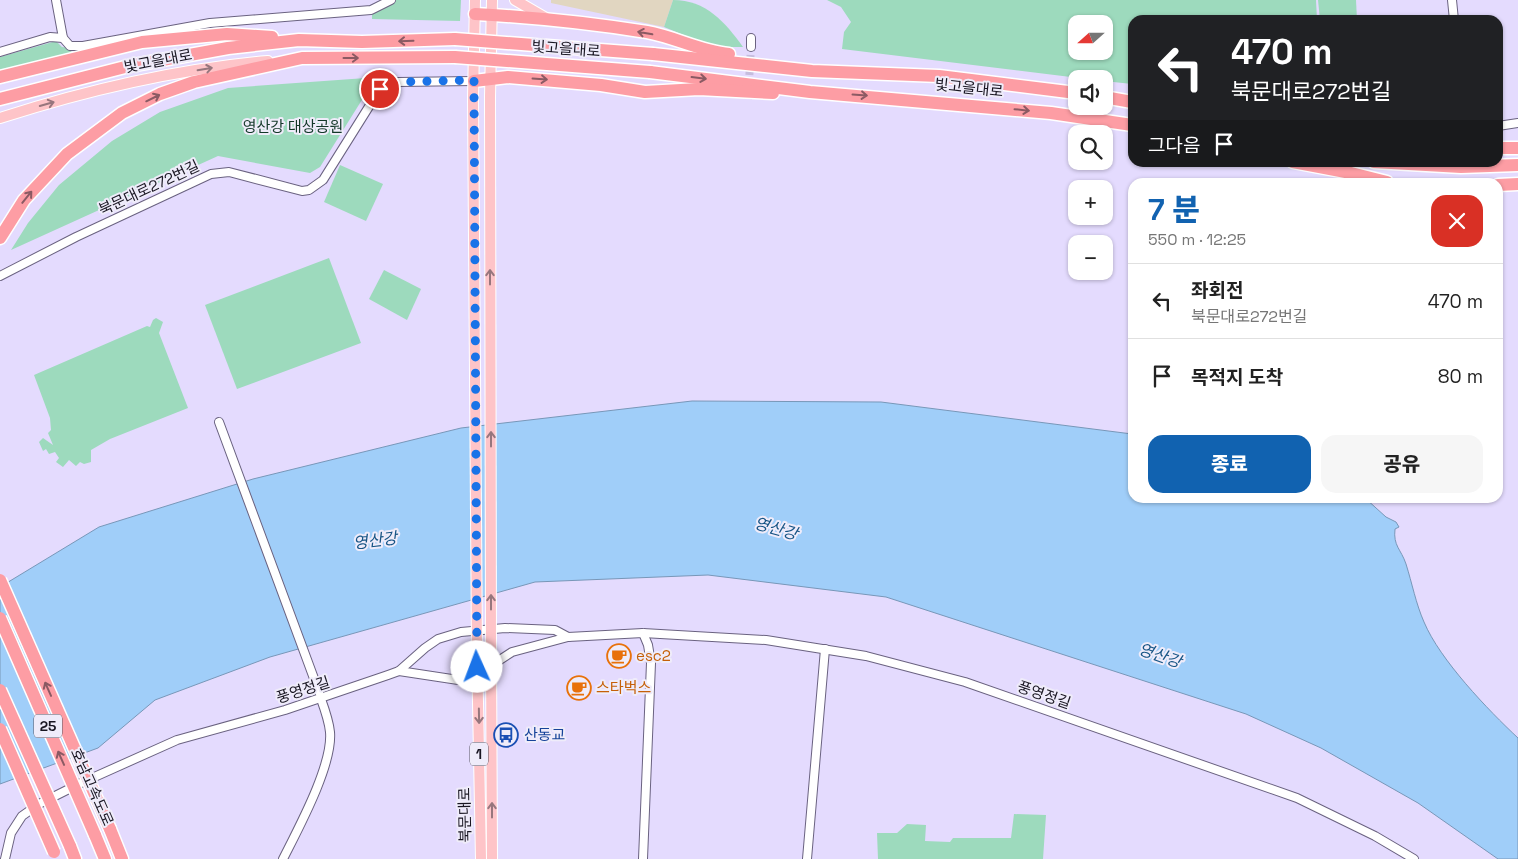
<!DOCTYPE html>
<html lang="ko">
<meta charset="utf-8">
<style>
body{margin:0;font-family:"Space Grotesk","Noto Sans KR",sans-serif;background:#f6f6f6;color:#222;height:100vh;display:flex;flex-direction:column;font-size:19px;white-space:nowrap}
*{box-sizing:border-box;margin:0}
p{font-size:16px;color:#767676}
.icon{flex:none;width:28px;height:28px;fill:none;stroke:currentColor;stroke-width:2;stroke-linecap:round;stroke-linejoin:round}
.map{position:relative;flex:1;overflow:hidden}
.details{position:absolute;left:1128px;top:178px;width:375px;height:325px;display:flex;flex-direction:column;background:#fff;border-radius:15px;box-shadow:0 1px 4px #0004}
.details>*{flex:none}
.banner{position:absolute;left:1128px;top:15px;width:375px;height:152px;border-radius:15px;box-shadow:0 1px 4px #0004;background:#202124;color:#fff;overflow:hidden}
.needle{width:32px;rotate:249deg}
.fabs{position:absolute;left:1068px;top:15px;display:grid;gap:10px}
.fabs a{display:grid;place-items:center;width:45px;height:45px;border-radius:10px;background:#fff;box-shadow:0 1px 4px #0004;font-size:25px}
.pin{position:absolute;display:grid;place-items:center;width:42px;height:42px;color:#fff;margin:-21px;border:2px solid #fff;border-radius:50%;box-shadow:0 1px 5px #0007}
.me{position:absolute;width:55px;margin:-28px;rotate:358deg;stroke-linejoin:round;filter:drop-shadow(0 0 4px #0008)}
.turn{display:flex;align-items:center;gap:18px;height:105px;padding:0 20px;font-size:22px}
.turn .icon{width:65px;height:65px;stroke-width:2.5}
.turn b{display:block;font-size:35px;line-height:42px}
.then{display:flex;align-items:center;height:48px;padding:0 20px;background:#0003;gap:10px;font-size:19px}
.round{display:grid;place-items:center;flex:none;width:52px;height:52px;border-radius:15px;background:#f6f6f6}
.overview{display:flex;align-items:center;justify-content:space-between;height:85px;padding:0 20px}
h1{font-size:30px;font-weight:800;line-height:38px;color:#1162b0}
.cta{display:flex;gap:10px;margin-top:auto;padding:10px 20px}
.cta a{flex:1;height:58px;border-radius:15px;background:#1162b0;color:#fff;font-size:20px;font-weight:800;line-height:58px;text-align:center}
.cta a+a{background:#f6f6f6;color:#222}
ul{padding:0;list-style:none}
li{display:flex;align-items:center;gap:15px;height:75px;padding:0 20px;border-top:1px solid #e0e0e0}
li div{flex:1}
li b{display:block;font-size:19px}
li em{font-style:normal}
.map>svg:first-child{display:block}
.commercial{fill:#e1d6c1}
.green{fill:#9ddabd;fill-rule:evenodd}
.water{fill:#a0cef9;stroke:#7897b8}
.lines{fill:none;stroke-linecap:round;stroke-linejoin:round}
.minor-tunnel{stroke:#c6bddd;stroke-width:8;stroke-dasharray:8 4;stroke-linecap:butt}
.minor-casing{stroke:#6a6280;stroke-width:10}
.major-casing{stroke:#fff;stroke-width:12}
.highway-casing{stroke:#fff;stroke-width:15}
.minor{stroke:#fff;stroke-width:8}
.major{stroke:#fec4c8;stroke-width:10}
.highway{stroke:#fd9da4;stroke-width:12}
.major-bridge-casing{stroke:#fff;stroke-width:12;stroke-linecap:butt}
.highway-bridge-casing{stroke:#fff;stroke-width:15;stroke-linecap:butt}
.major-bridge{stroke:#fec4c8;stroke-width:10}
.highway-bridge{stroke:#fd9da4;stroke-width:12}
.oneway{stroke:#8b5a63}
.oneway2{stroke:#97767d}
.route{stroke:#1a73e8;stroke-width:9;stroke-dasharray:0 16.2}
.labels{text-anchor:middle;stroke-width:4;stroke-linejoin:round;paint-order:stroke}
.shield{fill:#efecfa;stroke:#595663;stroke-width:1}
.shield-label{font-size:14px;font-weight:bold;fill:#191622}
.street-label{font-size:15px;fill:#191622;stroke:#efecfa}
.park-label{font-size:15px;fill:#133829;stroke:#efecfa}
.food-label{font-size:15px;fill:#c56008;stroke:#efecfa;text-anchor:start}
.transit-label{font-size:15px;fill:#164399;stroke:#efecfa;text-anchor:start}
.water-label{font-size:16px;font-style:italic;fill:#165485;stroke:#efecfa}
</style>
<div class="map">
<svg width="1518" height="859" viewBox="0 0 1518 859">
<rect width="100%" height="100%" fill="#e4dbfe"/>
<path class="commercial" d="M551 0H673L664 27 551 3Z"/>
<g class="green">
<path d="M395 0H461L460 21 372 19V13Z"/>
<path d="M673 0C706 0 725 22 743 47H713L664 27Z"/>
<path d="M827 0H1316L1317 20H1132V84L1104 81V79H1087L842 49 844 32 851 22 841 7ZM1076 24H1104V51H1076Z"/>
<path d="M1318 0H1356L1357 20H1320Z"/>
<path d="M56 41 62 47 70 48 72 53 0 70V57Z"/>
<path d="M366 78 365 95 320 167 310 173 218 156 11 250 28 223 59 185 112 141 160 112 228 88Z"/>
<path d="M340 165 383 184 366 221 324 202Z"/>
<path d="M329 258 361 343 237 389 205 305Z"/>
<path d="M384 270 421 289 407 320 369 299Z"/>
<path d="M156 318 163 322 159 333 188 408 110 439 91 450V462L84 464 80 462 76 466 69 460 63 467 56 462 59 458 55 452 49 454 46 449 43 451 39 442 43 438 53 445 48 433 51 430 50 418 34 375 147 326 150 327 153 320Z"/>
<path d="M1014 814 1046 815 1043 859H878L877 833H897L907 824 926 825 925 841 950 842 953 838H1011Z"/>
</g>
<path class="water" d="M692 401 881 402 1132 434V498H1365L1386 517 1396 522 1399 527 1395 529C1393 546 1401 549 1406 564 1412 583 1416 604 1424 622 1440 660 1488 710 1518 738V859H1498L1418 803 1321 748 1246 714 886 597 708 575 535 582 270 657 155 700 98 748 0 784V587L99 527 253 479 461 428Z"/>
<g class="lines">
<path class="minor-tunnel" d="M748 99 751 47"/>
<g class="minor-casing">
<g id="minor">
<path d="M56 0 63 38 70 46H83L210 23 371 10 391 0"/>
<path d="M1452 0 1454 20"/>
<path d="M751 47V38"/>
<path d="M0 52 50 37 63 38"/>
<path d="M1498 126 1518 123"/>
<path d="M0 276 76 237 211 174 229 172 302 191 309 190 323 180 380 89 388 84 398 82 474 81"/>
<path d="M219 422 319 692"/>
<path d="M492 665 512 652 568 637"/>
<path d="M399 671 478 683"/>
<path d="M5 859 11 833 22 816 39 804 81 783 177 740 285 710 388 675 399 671 425 648 438 639 461 632 505 628 555 630 568 637 643 633 766 640 866 656 965 682 1297 798 1375 836 1414 859"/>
<path d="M283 859C298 829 333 765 330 732 329 721 325 710 321 699"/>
<path d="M643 859 651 663 648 645 643 633"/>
<path d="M807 859 825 649"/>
</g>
</g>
<g class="major-casing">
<g id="major">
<path d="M515 0 546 18"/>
<path d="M490 97 492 0"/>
<path d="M473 98 475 0"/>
<path d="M0 118C87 90 177 69 268 61"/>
<path d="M477 650 481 859"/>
<path d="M491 650 492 859"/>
</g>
</g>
<g class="highway-casing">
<g id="highway">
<path d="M475 14C532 17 590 23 647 32 675 37 700 51 729 54"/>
<path d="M653 54 812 71 939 76 1076 93"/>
<path d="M650 72 810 92 1051 113 1132 125"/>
<path d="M0 77 142 42 227 34 272 37"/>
<path d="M474 81 508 77 601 85 645 92 699 89 773 93"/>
<path d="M1104 97 1132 102"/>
<path d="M0 99 129 66 228 48 299 40 362 42 455 39"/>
<path d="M1498 148H1518"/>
<path d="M1293 162 1351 173 1387 182"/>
<path d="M1374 162 1461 167 1518 165"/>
<path d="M1498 185 1518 184"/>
<path d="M0 238 24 200 67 154 122 113 160 94 194 82 302 58 455 57"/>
<path d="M110 829 122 859"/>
<path d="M95 835 105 859"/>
<path d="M70 846 75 859"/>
</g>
</g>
<use href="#minor" class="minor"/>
<use href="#major" class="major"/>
<use href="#highway" class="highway"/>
<g class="major-bridge-casing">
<g id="major-bridge">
<path d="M490 97 491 650"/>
<path d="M473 98 477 650"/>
</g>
</g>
<g class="highway-bridge-casing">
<g id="highway-bridge">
<path d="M455 39 653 54"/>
<path d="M455 57 650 72"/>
<path d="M0 580 110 829"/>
<path d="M0 618 95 835"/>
<path d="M0 690 70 846"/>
<path d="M0 729 54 852"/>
</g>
</g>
<use href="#major-bridge" class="major-bridge"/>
<use href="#highway-bridge" class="highway-bridge"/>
</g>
<defs><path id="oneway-shaft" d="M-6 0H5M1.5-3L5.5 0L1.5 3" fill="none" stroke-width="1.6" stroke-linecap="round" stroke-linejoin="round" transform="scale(1.25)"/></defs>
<g class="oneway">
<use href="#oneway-shaft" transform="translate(645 33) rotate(-170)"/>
<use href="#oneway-shaft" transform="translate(406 41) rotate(178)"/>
<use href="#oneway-shaft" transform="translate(351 58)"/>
<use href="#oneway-shaft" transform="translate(699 78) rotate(7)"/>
<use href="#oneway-shaft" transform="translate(540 79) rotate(4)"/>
<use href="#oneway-shaft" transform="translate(860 95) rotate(4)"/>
<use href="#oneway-shaft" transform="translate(153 98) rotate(-26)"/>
<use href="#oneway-shaft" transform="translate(1022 110) rotate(6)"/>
<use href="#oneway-shaft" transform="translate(27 197) rotate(-51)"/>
<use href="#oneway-shaft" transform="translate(48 689) rotate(-114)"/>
<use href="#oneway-shaft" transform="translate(61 758) rotate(-114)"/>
</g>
<g class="oneway2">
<use href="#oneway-shaft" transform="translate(205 69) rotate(-9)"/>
<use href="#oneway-shaft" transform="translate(47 104) rotate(-16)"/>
<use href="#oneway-shaft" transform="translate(490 277) rotate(-90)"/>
<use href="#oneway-shaft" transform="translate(491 439) rotate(-90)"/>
<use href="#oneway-shaft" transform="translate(491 602) rotate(-90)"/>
<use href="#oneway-shaft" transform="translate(479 716) rotate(89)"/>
<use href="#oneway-shaft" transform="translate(492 810) rotate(-90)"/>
</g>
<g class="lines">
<path class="route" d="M380 89 388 84 398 82 474 80 477 667"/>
</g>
<defs>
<g id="cafe-ring" transform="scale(1.25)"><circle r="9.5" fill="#efecfa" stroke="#e8710a" stroke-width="1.5"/><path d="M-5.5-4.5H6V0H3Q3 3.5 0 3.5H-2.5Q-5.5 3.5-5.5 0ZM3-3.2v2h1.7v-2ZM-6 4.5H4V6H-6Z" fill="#e8710a"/></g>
<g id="bus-ring" transform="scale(1.25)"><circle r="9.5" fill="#efecfa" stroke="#1a4fb4" stroke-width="1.5"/><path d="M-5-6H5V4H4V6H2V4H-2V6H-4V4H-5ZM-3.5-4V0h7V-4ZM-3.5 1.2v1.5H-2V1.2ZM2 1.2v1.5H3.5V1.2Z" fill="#1a4fb4"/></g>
</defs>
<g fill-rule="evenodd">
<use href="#cafe-ring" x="619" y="656"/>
<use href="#cafe-ring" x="579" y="688"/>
<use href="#bus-ring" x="506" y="735"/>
</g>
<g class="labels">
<g class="shield">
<rect x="34" y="714.5" width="28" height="23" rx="4"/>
<rect x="470" y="742.5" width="18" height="23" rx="4"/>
</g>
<g class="shield-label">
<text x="48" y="731">25</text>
<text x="479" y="759">1</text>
</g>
<g class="street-label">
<text transform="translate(566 49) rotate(4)" y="5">빛고을대로</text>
<text transform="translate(158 61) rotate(-11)" y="5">빛고을대로</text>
<text transform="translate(969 88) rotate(6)" y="5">빛고을대로</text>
<text transform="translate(149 188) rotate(-25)" y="5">북문대로272번길</text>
<text transform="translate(303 690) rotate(-18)" y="5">풍영정길</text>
<text transform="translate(1044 695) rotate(19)" y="5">풍영정길</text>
<text transform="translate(92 787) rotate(66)" y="5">호남고속도로</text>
<text transform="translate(465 815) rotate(-91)" y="5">북문대로</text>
</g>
<g class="park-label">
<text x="293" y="132">영산강 대상공원</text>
</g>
<g class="food-label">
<text x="636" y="661">esc2</text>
<text x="596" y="693">스타벅스</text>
</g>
<g class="transit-label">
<text x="524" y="740">산동교</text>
</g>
<g class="water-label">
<text transform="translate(776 528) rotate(16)" y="6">영산강</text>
<text transform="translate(375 540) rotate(-7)" y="6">영산강</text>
<text transform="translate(1160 655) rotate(19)" y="6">영산강</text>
</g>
</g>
</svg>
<div class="fabs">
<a><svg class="needle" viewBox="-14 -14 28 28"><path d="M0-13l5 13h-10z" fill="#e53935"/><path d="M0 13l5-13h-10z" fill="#767676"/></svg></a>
<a><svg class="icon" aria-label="sound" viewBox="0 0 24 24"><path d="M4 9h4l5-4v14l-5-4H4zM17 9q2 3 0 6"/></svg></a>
<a><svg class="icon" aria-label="search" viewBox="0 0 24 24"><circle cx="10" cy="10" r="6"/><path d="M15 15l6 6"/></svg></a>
<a>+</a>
<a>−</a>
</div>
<div class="pin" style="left:380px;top:89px;background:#d93025"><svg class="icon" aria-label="arrive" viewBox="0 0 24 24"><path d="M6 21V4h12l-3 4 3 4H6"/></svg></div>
<svg class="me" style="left:477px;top:667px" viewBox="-20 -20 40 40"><circle r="19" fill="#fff"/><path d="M0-13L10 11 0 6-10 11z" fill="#1a73e8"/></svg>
<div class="banner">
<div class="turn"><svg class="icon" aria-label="left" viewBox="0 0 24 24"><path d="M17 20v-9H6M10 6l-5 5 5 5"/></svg><div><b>470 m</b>북문대로272번길</div></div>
<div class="then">그다음<svg class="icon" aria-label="arrive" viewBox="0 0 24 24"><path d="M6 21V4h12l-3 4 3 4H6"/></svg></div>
</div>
<section class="details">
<div class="overview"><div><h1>7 분</h1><p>550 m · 12:25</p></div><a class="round" style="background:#d93025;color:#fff"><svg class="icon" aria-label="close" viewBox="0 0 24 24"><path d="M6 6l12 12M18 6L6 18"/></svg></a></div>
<ul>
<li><svg class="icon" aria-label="left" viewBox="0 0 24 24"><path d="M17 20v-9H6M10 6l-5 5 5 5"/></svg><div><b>좌회전</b><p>북문대로272번길</p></div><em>470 m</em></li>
<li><svg class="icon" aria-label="arrive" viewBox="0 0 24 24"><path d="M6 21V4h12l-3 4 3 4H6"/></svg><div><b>목적지 도착</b></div><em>80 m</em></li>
</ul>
<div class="cta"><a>종료</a><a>공유</a></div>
</section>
</div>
